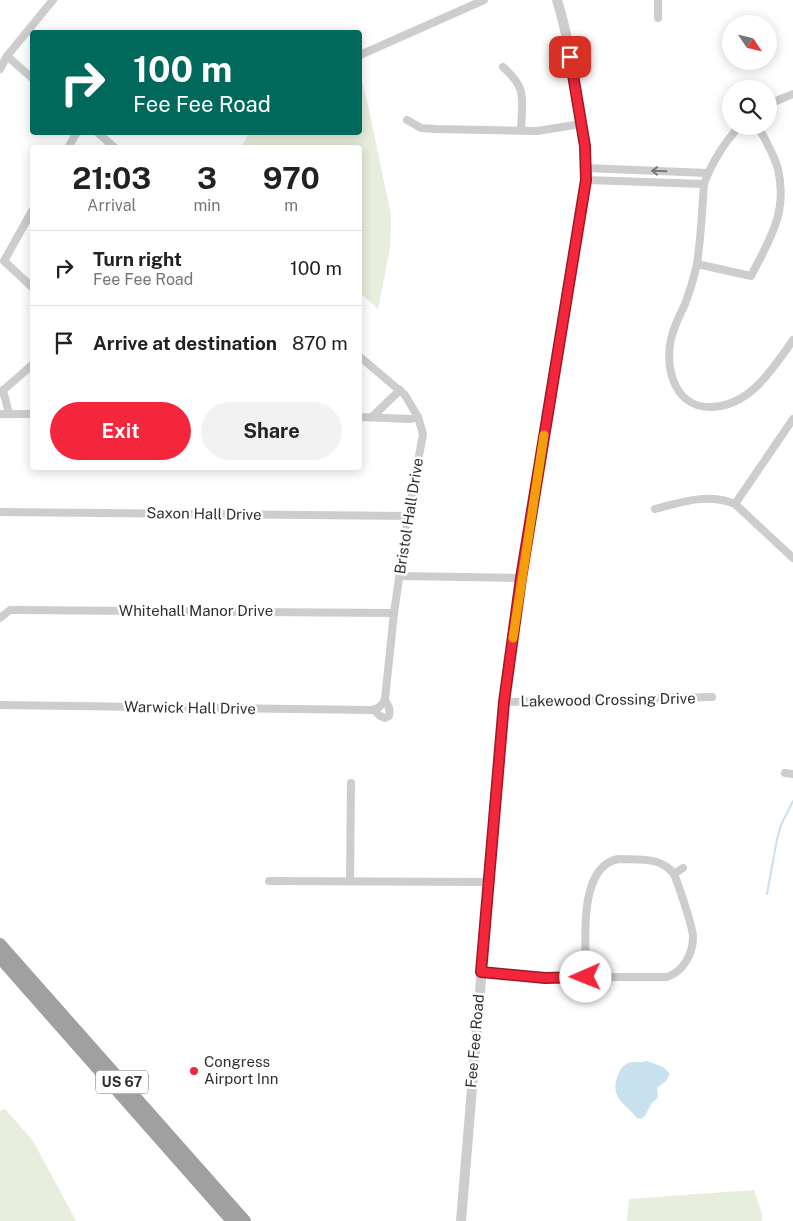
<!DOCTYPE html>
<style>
body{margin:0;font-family:"Public Sans",sans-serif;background:#f2f2f2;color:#222;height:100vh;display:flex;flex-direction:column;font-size:19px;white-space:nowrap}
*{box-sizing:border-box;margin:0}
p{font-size:16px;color:#767676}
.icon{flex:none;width:28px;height:28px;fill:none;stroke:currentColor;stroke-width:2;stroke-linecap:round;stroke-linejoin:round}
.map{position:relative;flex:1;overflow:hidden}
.side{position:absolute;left:30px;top:145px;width:332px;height:325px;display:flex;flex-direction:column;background:#fff;border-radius:5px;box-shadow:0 2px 12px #0003}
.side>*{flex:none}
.top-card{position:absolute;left:30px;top:30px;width:332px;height:105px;border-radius:5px;box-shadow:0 2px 12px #0003;background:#00695c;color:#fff;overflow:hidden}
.needle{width:32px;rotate:125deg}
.controls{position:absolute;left:722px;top:15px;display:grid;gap:10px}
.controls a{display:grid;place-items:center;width:55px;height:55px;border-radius:50%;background:#fff;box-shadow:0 2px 12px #0003;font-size:25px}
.pin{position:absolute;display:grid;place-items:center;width:42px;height:42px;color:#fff;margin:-21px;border-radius:10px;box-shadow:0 2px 8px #0006}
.me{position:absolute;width:55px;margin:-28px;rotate:269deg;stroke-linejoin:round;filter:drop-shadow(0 0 4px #0008)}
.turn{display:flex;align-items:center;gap:18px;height:105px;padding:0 20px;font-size:22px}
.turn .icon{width:65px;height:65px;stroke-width:2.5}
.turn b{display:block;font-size:35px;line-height:42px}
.eta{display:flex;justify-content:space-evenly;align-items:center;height:85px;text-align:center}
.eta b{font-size:30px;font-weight:700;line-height:35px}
.action{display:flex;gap:10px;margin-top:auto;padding:10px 20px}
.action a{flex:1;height:58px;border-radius:30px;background:#f3263b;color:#fff;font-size:20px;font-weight:700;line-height:58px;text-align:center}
.action a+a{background:#f2f2f2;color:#222}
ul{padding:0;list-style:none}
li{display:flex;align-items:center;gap:15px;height:75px;padding:0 20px;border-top:1px solid #e0e0e0}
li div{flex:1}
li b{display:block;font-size:19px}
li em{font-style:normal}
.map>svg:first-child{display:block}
.green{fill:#e7eedd}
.water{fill:#c8e1ef}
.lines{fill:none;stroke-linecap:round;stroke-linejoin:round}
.stream{stroke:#c8e1ef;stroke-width:2}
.minor{stroke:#cdcdcd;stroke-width:8}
.tertiary{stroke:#cdcdcd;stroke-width:10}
.trunk{stroke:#a0a0a0;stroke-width:12}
.oneway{stroke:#777}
.route-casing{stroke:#9e1926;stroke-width:12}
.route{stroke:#f3263b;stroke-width:9}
.slow{stroke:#f59e0b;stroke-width:9}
.poi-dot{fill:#f3263b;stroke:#fff;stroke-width:2}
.labels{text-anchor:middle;stroke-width:5;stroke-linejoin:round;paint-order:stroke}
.shield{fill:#fff;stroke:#6e6e6e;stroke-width:1}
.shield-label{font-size:14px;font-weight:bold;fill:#303030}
.street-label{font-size:15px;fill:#303030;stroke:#fff}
.poi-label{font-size:15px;fill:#303030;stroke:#fff;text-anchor:start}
</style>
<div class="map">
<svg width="793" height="1221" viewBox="0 0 793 1221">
<rect width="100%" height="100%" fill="#fff"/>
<g class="green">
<path d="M360 75 368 105 391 215 390 248 378 309 360 293V148L241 147 249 133 360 132Z"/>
<path d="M5 1109 33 1141 76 1221H0V1111Z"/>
<path d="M754 1190 762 1214V1221H627L629 1199Z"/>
</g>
<path class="water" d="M647 1061 663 1067 670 1074 666 1081 657 1088 658 1097 651 1104 645 1116 641 1119 637 1118C625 1103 609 1098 618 1075 619 1071 623 1065 628 1063 633 1061 641 1063 647 1061Z"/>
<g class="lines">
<path class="stream" d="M767 894 777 839 781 825 793 801"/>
<g class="minor">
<path d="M658 18V0"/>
<path d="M360 55 484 0"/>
<path d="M7 56 32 78"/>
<path d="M503 67C528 89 522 99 521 130"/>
<path d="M0 69 7 56 53 0"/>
<path d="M769 104 793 94"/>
<path d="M407 120 421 128 436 129 537 131 581 124"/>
<path d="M740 126C725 141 711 164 704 184 702 210 701 237 697 264 694 277 690 291 685 304 681 313 676 322 673 332 663 362 672 408 711 407 751 406 773 368 793 340"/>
<path d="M97 132 115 148"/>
<path d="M68 148 77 132"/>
<path d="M586 168 707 173"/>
<path d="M586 180 704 184"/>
<path d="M32 211 4 261 32 287"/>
<path d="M697 264 751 276C770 239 788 212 778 169 774 154 765 140 758 126"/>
<path d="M3 390 9 414"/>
<path d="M0 393 32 365"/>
<path d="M0 414H32"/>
<path d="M360 417 411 419 418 417"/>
<path d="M372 417 400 390"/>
<path d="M735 504 793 419"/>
<path d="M655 509C681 502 708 493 735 504L793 558"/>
<path d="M0 512 408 516"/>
<path d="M400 576 521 578"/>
<path d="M0 618 10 610H17L394 613"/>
<path d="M504 702 712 697"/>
<path d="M0 705 372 710C379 708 382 706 385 699L394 613 408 516 423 434 418 417 405 395 360 357"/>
<path d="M374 710 380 716 385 718 389 716C391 709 388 705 385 700"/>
<path d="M785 773 793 774"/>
<path d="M618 859C639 860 660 856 674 874 678 884 693 927 693 937 693 954 683 972 667 977H586C586 945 577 867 618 859Z"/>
<path d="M674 874 683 868"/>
<path d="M269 881 488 882"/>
<path d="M350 881 351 783"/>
<path d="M481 972 545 978 586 977"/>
</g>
<path class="tertiary" d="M461 1221 504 702 521 578 586 180C587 154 582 131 578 106 573 71 568 35 557 0"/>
<g class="trunk">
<path d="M0 944 245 1221"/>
<path d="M0 958 232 1221"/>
</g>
</g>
<defs><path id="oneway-shaft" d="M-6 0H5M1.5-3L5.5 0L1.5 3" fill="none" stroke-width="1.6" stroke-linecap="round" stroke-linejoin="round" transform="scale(1.25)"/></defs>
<use class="oneway" href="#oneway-shaft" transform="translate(659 171) rotate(-178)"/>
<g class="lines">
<g class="route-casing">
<path id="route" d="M570 57 585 146 586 180 521 578 504 702 481 972 545 978 586 977"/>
</g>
<use href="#route" class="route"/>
<path class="slow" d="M513 638 544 435"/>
</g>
<circle class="poi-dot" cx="194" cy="1071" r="5"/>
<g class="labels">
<rect class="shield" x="96" y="1070.5" width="52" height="23" rx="4"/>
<g class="shield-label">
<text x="122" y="1087">US 67</text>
</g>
<g class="street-label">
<text transform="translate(204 514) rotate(1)" y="5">Saxon Hall Drive</text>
<text transform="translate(409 516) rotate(-81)" y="5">Bristol Hall Drive</text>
<text x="196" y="616">Whitehall Manor Drive</text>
<text transform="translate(608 700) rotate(-1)" y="5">Lakewood Crossing Drive</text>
<text transform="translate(190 708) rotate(1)" y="5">Warwick Hall Drive</text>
<text transform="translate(475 1041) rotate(-85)" y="5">Fee Fee Road</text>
</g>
<g class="poi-label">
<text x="204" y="1067">Congress<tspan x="204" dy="17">Airport Inn</tspan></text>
</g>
</g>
</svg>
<div class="controls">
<a><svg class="needle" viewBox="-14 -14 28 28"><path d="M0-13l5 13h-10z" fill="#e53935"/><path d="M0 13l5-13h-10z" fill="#767676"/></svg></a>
<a><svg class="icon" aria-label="search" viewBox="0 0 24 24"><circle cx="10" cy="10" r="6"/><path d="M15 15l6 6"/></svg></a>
</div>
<div class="pin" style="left:570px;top:57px;background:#d93025"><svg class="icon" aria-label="arrive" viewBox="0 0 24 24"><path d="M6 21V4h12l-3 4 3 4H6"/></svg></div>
<svg class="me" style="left:586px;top:977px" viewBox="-20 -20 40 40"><circle r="19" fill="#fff"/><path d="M0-13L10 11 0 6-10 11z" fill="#f3263b"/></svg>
<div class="top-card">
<div class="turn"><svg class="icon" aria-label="right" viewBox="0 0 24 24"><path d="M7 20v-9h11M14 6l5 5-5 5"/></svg><div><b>100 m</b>Fee Fee Road</div></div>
</div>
<section class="side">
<div class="eta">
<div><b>21:03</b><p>Arrival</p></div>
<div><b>3</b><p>min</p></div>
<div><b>970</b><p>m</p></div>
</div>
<ul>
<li><svg class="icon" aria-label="right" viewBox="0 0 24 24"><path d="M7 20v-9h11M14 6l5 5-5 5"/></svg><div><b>Turn right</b><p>Fee Fee Road</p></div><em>100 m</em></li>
<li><svg class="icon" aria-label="arrive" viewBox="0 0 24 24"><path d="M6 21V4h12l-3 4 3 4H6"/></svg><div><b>Arrive at destination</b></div><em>870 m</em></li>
</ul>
<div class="action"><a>Exit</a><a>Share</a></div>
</section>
</div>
